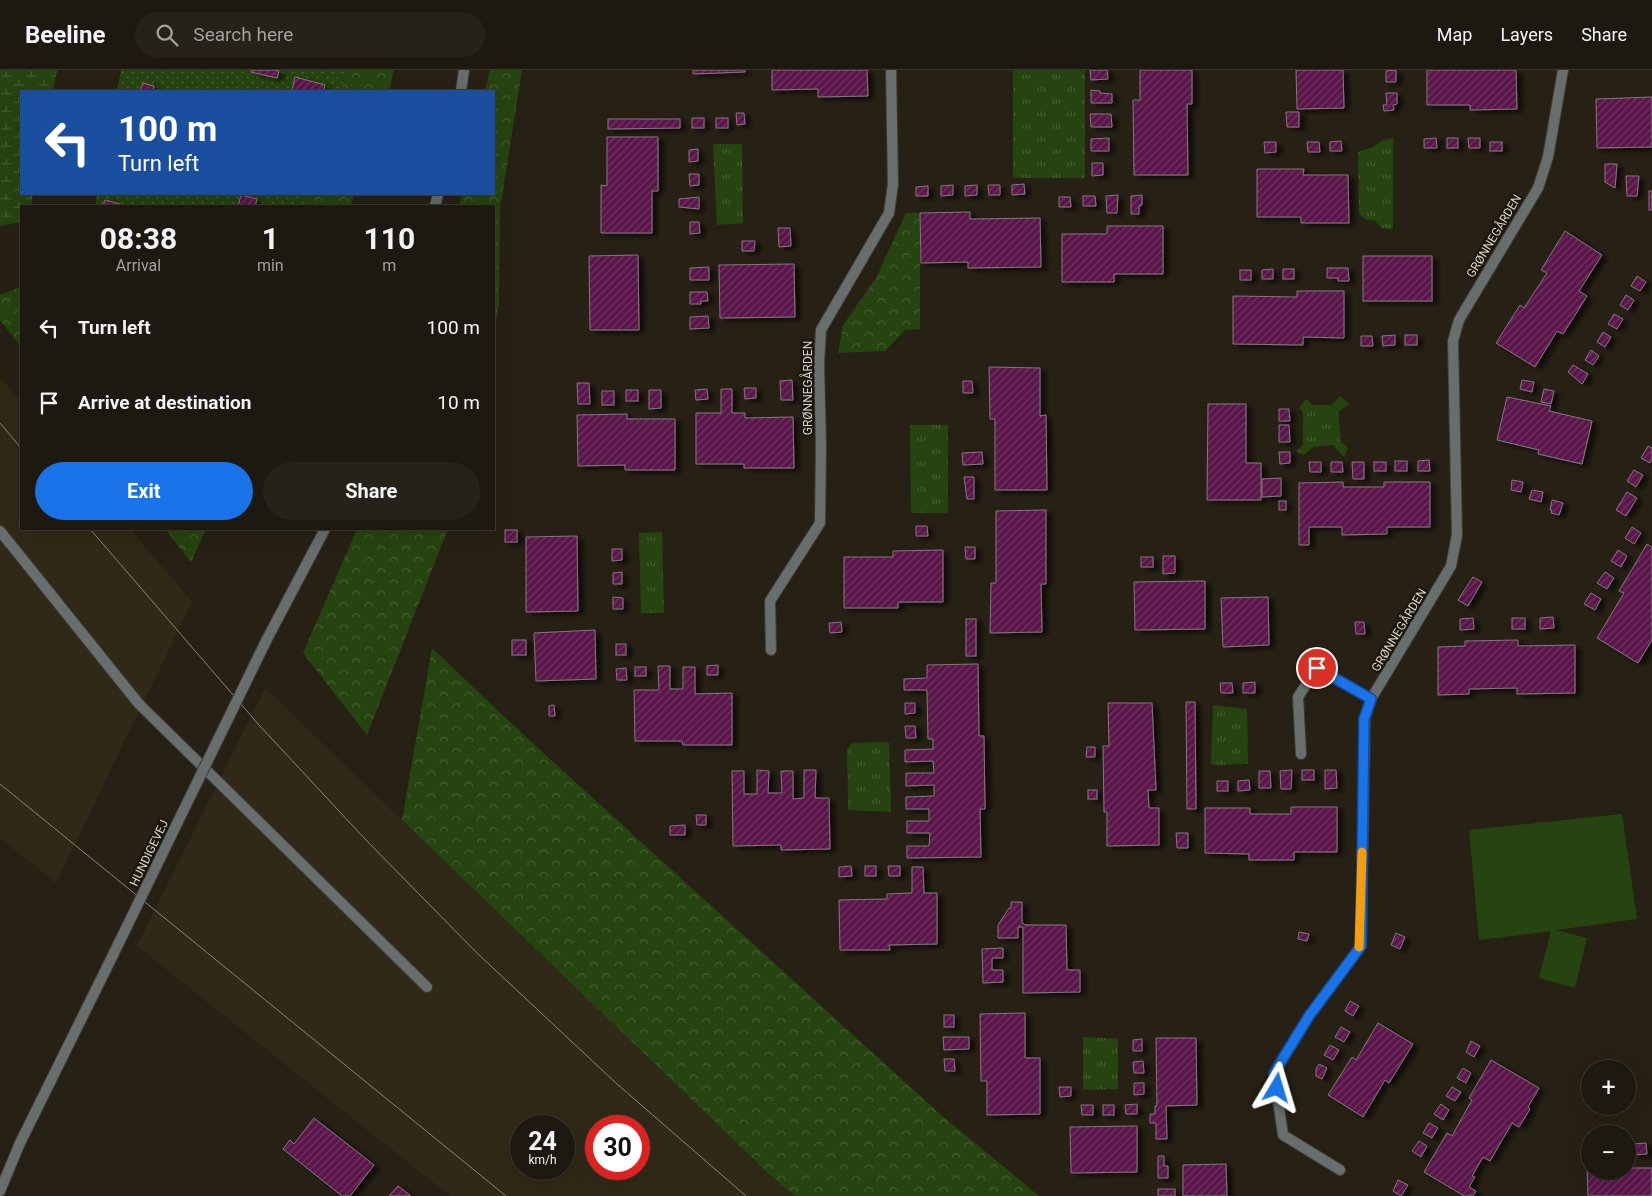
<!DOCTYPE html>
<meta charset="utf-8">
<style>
body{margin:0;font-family:Roboto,sans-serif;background:#252219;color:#f1f3f6;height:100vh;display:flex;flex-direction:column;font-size:19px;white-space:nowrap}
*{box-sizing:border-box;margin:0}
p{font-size:16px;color:#a0a09f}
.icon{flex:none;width:28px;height:28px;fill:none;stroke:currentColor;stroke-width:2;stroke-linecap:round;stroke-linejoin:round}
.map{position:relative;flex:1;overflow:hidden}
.sheet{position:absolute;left:20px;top:135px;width:475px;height:325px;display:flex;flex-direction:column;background:#1d1910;border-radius:0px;box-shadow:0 5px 20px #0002,0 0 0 1px #3b3830}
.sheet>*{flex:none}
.guide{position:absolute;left:20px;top:20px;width:475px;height:105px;border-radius:0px;box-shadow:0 5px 20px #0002,0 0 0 1px #3b3830;background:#1a4fa0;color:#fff;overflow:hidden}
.tools{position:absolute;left:1581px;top:990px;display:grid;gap:10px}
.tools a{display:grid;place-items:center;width:55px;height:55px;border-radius:50%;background:#1d1910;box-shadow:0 5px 20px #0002,0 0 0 1px #3b3830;font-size:25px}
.speed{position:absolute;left:510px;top:1045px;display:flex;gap:10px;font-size:25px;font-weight:700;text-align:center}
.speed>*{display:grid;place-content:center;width:65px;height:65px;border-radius:50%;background:#1d1910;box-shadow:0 5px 20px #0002,0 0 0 1px #3b3830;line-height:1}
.speed small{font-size:12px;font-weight:400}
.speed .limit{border:8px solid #d22;background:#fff;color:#111}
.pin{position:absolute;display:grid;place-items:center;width:42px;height:42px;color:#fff;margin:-21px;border:2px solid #fff;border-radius:50%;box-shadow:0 1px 5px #0007}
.me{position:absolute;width:55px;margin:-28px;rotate:7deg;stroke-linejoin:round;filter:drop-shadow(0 0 4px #0008)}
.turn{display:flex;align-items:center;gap:18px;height:105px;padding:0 15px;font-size:22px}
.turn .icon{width:65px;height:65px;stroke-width:2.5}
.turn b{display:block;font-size:35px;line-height:42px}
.eta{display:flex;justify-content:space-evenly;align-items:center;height:85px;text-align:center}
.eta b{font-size:30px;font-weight:700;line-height:35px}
.action{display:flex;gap:10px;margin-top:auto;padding:10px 15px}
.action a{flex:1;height:58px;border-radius:30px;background:#1a73e8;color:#fff;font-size:20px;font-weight:700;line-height:58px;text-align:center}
.action a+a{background:#252219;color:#f1f3f6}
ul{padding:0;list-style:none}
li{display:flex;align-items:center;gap:15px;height:75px;padding:0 15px}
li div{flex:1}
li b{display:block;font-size:19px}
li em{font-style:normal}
header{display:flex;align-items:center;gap:30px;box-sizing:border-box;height:70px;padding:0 25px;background:#1d1910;border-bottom:1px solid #3b3830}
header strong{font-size:24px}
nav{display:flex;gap:28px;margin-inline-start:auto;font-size:18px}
.search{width:350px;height:45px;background:#252219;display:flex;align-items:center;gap:12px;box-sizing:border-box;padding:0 18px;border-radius:28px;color:#a0a09f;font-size:19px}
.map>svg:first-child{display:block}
.built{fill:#312917;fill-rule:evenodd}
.grass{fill:#26440f}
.forest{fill:url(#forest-crowns)}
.wetland{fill:url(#wetland-marsh)}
.park{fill:url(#park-tufts)}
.garden{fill:url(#garden-dots)}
.building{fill:url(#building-hatch);stroke:#84767f;filter:url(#shadow)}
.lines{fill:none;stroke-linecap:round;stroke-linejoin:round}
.service-casing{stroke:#443e33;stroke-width:12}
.minor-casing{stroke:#443e33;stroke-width:12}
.tertiary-casing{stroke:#443e33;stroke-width:12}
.service{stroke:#666e6e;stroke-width:10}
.minor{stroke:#666e6e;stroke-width:10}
.tertiary{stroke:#666e6e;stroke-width:10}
.tram{stroke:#888379;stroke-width:1}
.tertiary-bridge-casing{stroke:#443e33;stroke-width:12;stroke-linecap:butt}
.tertiary-bridge{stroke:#666e6e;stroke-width:10}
.route-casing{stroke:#114b97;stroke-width:12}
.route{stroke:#1a73e8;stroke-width:9}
.slow{stroke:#f59e0b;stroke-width:9}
.labels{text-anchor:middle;stroke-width:5;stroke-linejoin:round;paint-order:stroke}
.street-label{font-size:12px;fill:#dad6ce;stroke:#1d180c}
</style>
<header>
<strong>Beeline</strong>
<div class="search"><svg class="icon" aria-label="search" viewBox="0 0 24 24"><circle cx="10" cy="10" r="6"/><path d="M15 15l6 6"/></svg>Search here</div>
<nav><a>Map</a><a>Layers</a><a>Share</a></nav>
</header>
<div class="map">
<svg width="1652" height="1126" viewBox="0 0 1652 1126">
<defs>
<pattern id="forest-crowns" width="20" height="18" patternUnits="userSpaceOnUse" patternTransform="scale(1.25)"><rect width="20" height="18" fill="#26440f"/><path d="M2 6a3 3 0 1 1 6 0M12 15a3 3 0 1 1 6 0" fill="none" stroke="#455e31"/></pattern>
<pattern id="wetland-marsh" width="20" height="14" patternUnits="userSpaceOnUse" patternTransform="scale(1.25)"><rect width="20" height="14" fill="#26440f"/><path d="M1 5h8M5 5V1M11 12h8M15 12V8" fill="none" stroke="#455e31"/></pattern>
<pattern id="park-tufts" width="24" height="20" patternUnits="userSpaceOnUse" patternTransform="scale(1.25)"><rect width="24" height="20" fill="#26440f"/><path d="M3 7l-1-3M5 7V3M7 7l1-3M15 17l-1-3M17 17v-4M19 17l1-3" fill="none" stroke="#455e31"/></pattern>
<pattern id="garden-dots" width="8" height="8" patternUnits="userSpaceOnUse" patternTransform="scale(1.25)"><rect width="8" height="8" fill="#26440f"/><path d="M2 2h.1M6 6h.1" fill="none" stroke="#455e31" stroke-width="1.8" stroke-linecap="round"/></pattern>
<pattern id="building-hatch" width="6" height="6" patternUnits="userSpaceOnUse" patternTransform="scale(1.25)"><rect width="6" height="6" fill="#5a144a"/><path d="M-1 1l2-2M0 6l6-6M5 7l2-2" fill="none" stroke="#713563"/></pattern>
<filter id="shadow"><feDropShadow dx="5.5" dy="3" stdDeviation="2.5" flood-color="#0009"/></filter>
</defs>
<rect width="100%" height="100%" fill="#272115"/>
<g class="built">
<path d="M0 307 21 332V459H130L192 532 56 813 0 768Z"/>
<path d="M265 618 771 1106 795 1126H450L137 876ZM521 1056H564V1099H521ZM596 1056H639V1099H596Z"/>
</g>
<path class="grass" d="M1622 744 1637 849 1556 860 1587 868 1575 918 1539 908 1551 861 1479 870 1469 760Z"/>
<g class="forest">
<path d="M347 0H394L389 21H340Z"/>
<path d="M490 0H522L500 140 499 235 494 260V136H459L462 124H494V21H485Z"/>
<path d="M308 124H355L350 136H304Z"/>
<path d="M906 143H920V259L905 260 885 281 838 283 843 255 876 208Z"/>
<path d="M21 217V277L0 250V225Z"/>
<path d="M165 459H206L191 492Z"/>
<path d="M357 459H448L367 665 303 583Z"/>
<path d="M432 578 527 668 940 1044 1039 1126H795L771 1106 402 750Z"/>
</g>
<path class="wetland" d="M0 0H57L53 21H21V124H33L31 136H21V152L0 156Z"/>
<g class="park">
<rect x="1013" y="0" width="72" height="108"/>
<path d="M1393 68V159L1382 158 1374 150H1366L1359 144 1358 83C1363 78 1368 80 1373 77 1382 71 1382 70 1393 68Z"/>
<path d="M713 74H742L743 153 717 155Z"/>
<path d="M1340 326 1349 334 1338 342 1341 372 1348 378 1344 387 1333 375 1314 377 1303 385 1296 381 1303 375V342L1299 338 1306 329 1313 335H1332Z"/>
<path d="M910 355H948V443H911Z"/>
<path d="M662 462 664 543H641L639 463Z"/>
<path d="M1213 635 1247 639 1248 694 1211 695Z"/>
<path d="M889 672 891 742 848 740 847 679 852 673Z"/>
<path d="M1083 967 1118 969V1019L1083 1020Z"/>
</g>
<g class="garden">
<path d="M121 0H347L340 21H117Z"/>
<path d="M97 124H308L304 136H95Z"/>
</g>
<g class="building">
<path d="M252 0H276L279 1 277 8 251 2Z"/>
<path d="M693 0H745V2L693 4Z"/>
<path d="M772 0H867L868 26 818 27V19L772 20Z"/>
<path d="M1090 0H1107L1108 9 1091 10Z"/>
<path d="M1140 0H1192V34H1187L1188 105H1134L1133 30H1140Z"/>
<path d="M1296 0H1343L1344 38 1297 39Z"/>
<path d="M1396 0V12H1386V1Z"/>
<path d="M1427 0H1516L1517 39 1470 40V35H1427Z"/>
<path d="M295 7 325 15 323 21H292Z"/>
<path d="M143 13 154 16 153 21H140Z"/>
<path d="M1091 20 1100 21V23L1112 24V33H1091Z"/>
<path d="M1386 23H1397V34L1393 35 1394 40 1384 41 1383 35H1387Z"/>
<path d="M1652 27V77L1597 78 1596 29Z"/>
<path d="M1286 42H1299V57H1287Z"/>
<path d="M736 43H744L745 54 737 55Z"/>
<path d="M1090 44H1111L1112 57H1091Z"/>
<rect x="692" y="48" width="12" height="10"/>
<rect x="716" y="48" width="12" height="10"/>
<path d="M608 49H680V58L608 59Z"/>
<path d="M607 67H658V121H652V163H601V115L607 116Z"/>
<path d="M1109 68V81H1091V69Z"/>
<path d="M1436 68 1437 78H1424V69Z"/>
<rect x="1447" y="68" width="11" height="10"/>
<path d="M1468 68H1480V78H1469Z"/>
<path d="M1341 71 1342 81H1330V72Z"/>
<path d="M1264 72H1276V82L1265 83Z"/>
<path d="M1307 72H1319L1320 82H1308Z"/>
<rect x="1490" y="72" width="12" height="9"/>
<path d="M698 79V91L689 92V80Z"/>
<path d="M1092 93H1103V105L1092 106Z"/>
<path d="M1605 94H1617L1615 118 1605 112Z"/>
<path d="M1257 99H1304L1303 105H1348L1349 153H1301V147H1257Z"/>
<path d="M689 104H699V115L690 116Z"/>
<path d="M1626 106H1639L1637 126H1627Z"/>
<path d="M1024 114 1025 124 1012 125V115Z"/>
<path d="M953 115V125L941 126V116Z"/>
<path d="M977 115V125L965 126V116Z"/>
<path d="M988 115H1000V125H989Z"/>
<path d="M928 116V126H916V117Z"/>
<rect x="1649" y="121" width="3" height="19"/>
<path d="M241 125 257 129 255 136H238Z"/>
<path d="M1118 125 1117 143H1107L1106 126Z"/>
<path d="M1142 125V135L1139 136V144H1131V126Z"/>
<path d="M1083 126H1095L1096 136H1083Z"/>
<path d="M699 127V139L679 137V129Z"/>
<path d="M1059 127H1070L1071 137H1059Z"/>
<path d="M105 130 124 135 123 136H103Z"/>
<path d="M970 142V149L1040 148 1041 197 968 198V192L921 193 920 143Z"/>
<path d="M690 152H699L700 163 690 164Z"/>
<path d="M1107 156H1163V204H1114V212H1062V164H1107Z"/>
<path d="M778 158H790L791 176 779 177Z"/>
<path d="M1565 161 1602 185 1579 221 1587 226 1563 264 1557 261 1535 297 1496 273 1520 235 1524 238 1547 203 1541 200Z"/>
<path d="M742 171H755L754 181H742Z"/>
<path d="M638 185 639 260H590L589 186Z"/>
<rect x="1363" y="186" width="69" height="45"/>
<path d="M794 194 795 247 720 248 719 195Z"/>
<path d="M709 197V210H690V198Z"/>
<path d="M1327 198H1348L1349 211H1338V208H1327Z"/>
<path d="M1273 199V209H1262V200Z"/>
<rect x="1283" y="199" width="11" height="10"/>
<rect x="1240" y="200" width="11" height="10"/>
<path d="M1637 206 1646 212 1640 221 1631 216Z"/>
<path d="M1297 221H1344V268L1303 267V275L1233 274V226L1297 227Z"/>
<path d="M690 222H707L708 231H701V234H690Z"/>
<path d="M1626 225 1634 230 1628 240 1620 235Z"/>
<path d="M1614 244 1623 249 1617 259 1608 254Z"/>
<path d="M708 246 709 258 690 259V247Z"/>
<path d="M1603 262 1611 267 1605 277 1597 272Z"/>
<path d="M1395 265V275L1383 276 1382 266Z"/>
<rect x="1405" y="265" width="12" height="10"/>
<path d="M1361 266H1372L1373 276H1361Z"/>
<path d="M1591 280 1599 286 1593 295 1585 290Z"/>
<path d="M1573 295 1588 304 1582 314 1568 302Z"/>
<path d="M989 297 1040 298V346L1046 345 1047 420H995V349H990Z"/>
<path d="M792 310 793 330H781L780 311Z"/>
<path d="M1522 310 1534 312 1532 322 1520 319Z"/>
<path d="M963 311H972L973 323H963Z"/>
<path d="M577 313H589L590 334H578Z"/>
<path d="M744 318H756V328L745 329Z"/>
<path d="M707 319 708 329 696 330 695 320Z"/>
<path d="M721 319H732V343H745V348L793 347 794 398H744V394H696V343H721Z"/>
<path d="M1544 319 1554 321 1551 334 1541 332Z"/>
<rect x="626" y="320" width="12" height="11"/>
<path d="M649 320H661V338L649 339Z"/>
<rect x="602" y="321" width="12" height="14"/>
<path d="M1507 327 1551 336 1549 341 1592 351 1582 394 1538 384 1539 380 1497 370Z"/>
<path d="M1208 334H1246V393H1261V430H1207Z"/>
<path d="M1279 339H1289L1290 351H1279Z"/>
<path d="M627 344V349H675V400H625V395L578 396 577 345Z"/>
<path d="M1279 355H1289L1290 372H1279Z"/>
<path d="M1648 376 1652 378V390L1650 393 1641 388Z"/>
<path d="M982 382 983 394 963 395 962 383Z"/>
<path d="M1279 382H1290V393L1280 394Z"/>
<path d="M1429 390 1430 401H1418V391Z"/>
<rect x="1395" y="391" width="12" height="10"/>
<path d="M1309 392H1321V402H1310Z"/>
<path d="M1331 392H1342L1343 402H1331Z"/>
<path d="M1352 392H1364V409H1353Z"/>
<rect x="1374" y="392" width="12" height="9"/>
<path d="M1634 400 1643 405 1636 417 1627 411Z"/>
<path d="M964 407H974V429H967Z"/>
<path d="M1281 408V426L1262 427V409Z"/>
<path d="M1512 410 1523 412 1521 422 1511 420Z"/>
<path d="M1343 412V417H1384V412H1430V457H1387V464L1342 465V457H1309V475H1299V413Z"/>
<path d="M1532 420 1543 422 1541 432 1529 429Z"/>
<path d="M1627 422 1637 428 1626 446 1616 440Z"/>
<path d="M1552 430 1563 433 1559 445 1551 443 1552 440H1550Z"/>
<rect x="1279" y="431" width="7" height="9"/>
<path d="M1046 440V514H1041L1042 562 990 563 991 513H996V441Z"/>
<path d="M916 456H927L928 466H916Z"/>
<path d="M1632 457 1641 463 1634 474 1625 468Z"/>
<rect x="505" y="460" width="12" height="12"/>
<path d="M577 466 578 541 526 542V467Z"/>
<path d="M1647 474 1652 477V570L1638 593 1597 568 1624 523 1619 521Z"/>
<path d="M965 477H975V489H966Z"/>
<path d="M612 479H622V490L612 491Z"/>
<path d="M943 480V532H898V538H844V487H893V481Z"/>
<path d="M1618 480 1627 486 1621 497 1611 491Z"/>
<path d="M1163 486H1175V503L1163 504Z"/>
<rect x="1141" y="487" width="12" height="10"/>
<path d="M622 502V514H613V503Z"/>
<path d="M1605 502 1614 508 1607 519 1597 513Z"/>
<path d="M1473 507 1482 512 1468 536 1458 530Z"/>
<path d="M1205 511V559L1135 560 1134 512Z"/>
<path d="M1591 523 1601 529 1595 540 1584 534Z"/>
<path d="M613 527 623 528V539H613Z"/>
<path d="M1268 527 1269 575 1223 577 1221 528Z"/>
<path d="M1553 547 1554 558 1540 559V548Z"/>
<path d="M1473 548 1474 559 1460 560V549Z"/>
<rect x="1512" y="548" width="13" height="11"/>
<rect x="966" y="549" width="10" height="37"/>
<path d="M841 552 842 562 830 563 829 553Z"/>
<path d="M1355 552H1364L1365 564H1356Z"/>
<path d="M595 560 596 609 536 611 534 563Z"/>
<rect x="512" y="570" width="14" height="15"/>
<path d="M1518 570V576L1575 575V623L1517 624V618L1469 619V624L1438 625V577L1465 576V571Z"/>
<rect x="616" y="574" width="10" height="11"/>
<path d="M978 594 979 666H984L985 739H980L981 787 907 788V776H929L930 763H907V751H929V739H906V727L934 726V715L906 716V703H934L933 691 905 692V680L933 679V669H928L927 620H904V609L927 608V595Z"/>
<path d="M718 595V605H707V596Z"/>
<path d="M658 596H670V619H683V597H695V624L732 623V675H683L682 671H635L634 620H659Z"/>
<rect x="635" y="597" width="11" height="9"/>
<path d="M626 598 627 610H617L616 599Z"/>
<path d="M1255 612V623H1243V613Z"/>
<path d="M1220 613H1232L1233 623H1221Z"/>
<path d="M1186 632H1195L1196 739H1187Z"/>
<path d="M905 633H915V643L905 644Z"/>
<path d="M1108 633H1152L1156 720H1148L1149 738H1159V775L1107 776V742H1104L1103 676H1109Z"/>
<path d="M554 635 555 646H549V636Z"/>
<path d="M905 656H915L916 668H906Z"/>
<path d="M1087 677H1095V687H1086Z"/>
<path d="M757 700 769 701 768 723H782L781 701H793V729L804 728V700H816L815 728H829L830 779 781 780V775L733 776 732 701H744V724H757Z"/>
<path d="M1292 700 1291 719H1281L1280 701Z"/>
<rect x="1302" y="700" width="12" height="10"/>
<path d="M1325 700H1336L1337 718 1325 719Z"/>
<path d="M1259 701H1270L1271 718H1259Z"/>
<path d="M1249 710 1250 720 1238 721V711Z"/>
<rect x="1217" y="711" width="11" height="10"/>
<rect x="1088" y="720" width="9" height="9"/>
<path d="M1291 737H1337V782H1294V790H1249V784L1205 783V738H1250V744H1291Z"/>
<path d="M696 745H706V755H697Z"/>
<path d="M685 755V765H670V756Z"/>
<path d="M1176 763H1188V778H1177Z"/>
<path d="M851 796 852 806 839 807V797Z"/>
<rect x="865" y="796" width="11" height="10"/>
<path d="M888 796H900V806H889Z"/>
<path d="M912 797H923L924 823H937V874L889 875 890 880H840L839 830 887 829V824L912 823Z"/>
<path d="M1011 832H1022V852L1025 855H1066L1067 900H1080V922L1023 923V857H1018V868H998V855L1009 838H1011Z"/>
<path d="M1299 862 1309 864 1307 871 1298 869Z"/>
<path d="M1396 863 1405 867 1400 879 1391 875Z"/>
<path d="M1003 878V888H992V900H1003V912L983 913 982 879Z"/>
<path d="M1350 931 1359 936 1353 946 1345 941Z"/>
<path d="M1025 943V988H1040V1044L987 1045V1011H981L980 944Z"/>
<rect x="944" y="945" width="10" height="12"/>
<path d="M1378 953 1413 974 1389 1013 1385 1010 1363 1047 1328 1025 1352 987 1356 990Z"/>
<path d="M1341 957 1350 962 1344 972 1335 967Z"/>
<path d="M943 967H969V979L944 980Z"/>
<path d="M1156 968H1196L1197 1035 1166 1036 1167 1069H1156V1053H1150V1044H1155V1036H1157Z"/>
<path d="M1142 969V981H1133V970Z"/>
<path d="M1471 971 1480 976 1474 987 1466 982Z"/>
<path d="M1330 975 1339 980 1333 990 1324 985Z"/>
<path d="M944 989H954L955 1001H945Z"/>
<path d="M1491 990 1539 1018 1528 1037 1530 1039 1519 1057 1512 1053 1490 1091 1483 1087 1472 1106 1475 1107 1469 1117 1476 1121 1473 1126H1464L1424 1102 1447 1063 1452 1066 1472 1030 1469 1028Z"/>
<path d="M1143 991 1144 1003H1134L1133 992Z"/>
<path d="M1319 994 1327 998 1322 1009 1316 1006V999Z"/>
<path d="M1463 998 1471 1003 1466 1013 1457 1008Z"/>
<path d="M1134 1013H1144V1024L1134 1025Z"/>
<path d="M1059 1017H1071V1026L1060 1027Z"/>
<path d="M1452 1017 1461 1022 1455 1031 1446 1026Z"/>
<path d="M1137 1034V1044H1126L1125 1035Z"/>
<path d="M1441 1034 1449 1040 1443 1050 1434 1044Z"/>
<path d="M1081 1035H1093V1045H1082Z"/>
<rect x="1103" y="1035" width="11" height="10"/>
<path d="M314 1048 374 1095 350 1126H342L283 1079 290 1070 294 1074Z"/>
<path d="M1429 1053 1438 1058 1432 1068 1423 1063Z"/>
<path d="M1137 1056V1102L1071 1103 1070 1057Z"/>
<path d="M1419 1071 1427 1076 1421 1087 1412 1081Z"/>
<path d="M1646 1073 1647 1084 1633 1085V1074Z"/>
<path d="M1158 1086H1164V1096H1168V1108H1158Z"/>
<path d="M1226 1094 1227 1126H1183V1095Z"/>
<path d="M1587 1098H1590V1101H1628V1098H1652V1126H1588Z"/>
<path d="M1398 1110 1408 1115 1401 1126 1393 1121Z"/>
<path d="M398 1116 411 1126H389Z"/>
<rect x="1158" y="1119" width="17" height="7"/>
</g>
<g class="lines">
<g class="service-casing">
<g id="service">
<path d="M0 461 139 634 427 917"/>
<path d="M1301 684 1298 627 1317 598 1371 629"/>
</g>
</g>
<g class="minor-casing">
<g id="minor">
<path d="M771 580 770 531 820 453 821 376 819 294 821 260 889 143 893 114 891 0"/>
<path d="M1340 1100 1283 1065 1274 1003 1309 946 1361 876 1365 649 1371 629 1451 496 1457 465 1453 271 1459 250 1538 118 1548 87 1563 0"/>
</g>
</g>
<g class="tertiary-casing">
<g id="tertiary">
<path d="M461 21 464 0"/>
<path d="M435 136 438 124"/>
<path d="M266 571 325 459"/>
<path d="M0 1121 20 1073 113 885"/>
</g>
</g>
<use href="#service" class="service"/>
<use href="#minor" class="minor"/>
<use href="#tertiary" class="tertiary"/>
<g class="tram">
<path d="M0 353 21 378"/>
<path d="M90 459 259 655 365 769 477 883 617 1014 746 1126"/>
<path d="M0 714 506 1126"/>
</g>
<g class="tertiary-bridge-casing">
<path id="tertiary-bridge" d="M113 885 266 571"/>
</g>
<use href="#tertiary-bridge" class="tertiary-bridge"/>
</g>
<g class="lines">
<g class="route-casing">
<path id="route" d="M1277 1018 1274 1003 1309 946 1361 876 1364 649 1371 629 1317 598"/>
</g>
<use href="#route" class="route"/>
<path class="slow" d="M1359 877 1362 782"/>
</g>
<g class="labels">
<g class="street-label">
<text transform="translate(1494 166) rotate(-59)" y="4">GRØNNEGÅRDEN</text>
<text transform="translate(808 318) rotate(-90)" y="4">GRØNNEGÅRDEN</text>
<text transform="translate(1399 560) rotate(-59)" y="4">GRØNNEGÅRDEN</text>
<text transform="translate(149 783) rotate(-64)" y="4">HUNDIGEVEJ</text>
</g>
</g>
</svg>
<div class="tools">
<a>+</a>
<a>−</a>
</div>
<div class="speed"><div>24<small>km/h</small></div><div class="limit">30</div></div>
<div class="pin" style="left:1317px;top:598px;background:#d93025"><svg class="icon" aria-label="arrive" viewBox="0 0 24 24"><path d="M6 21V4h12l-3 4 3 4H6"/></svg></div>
<svg class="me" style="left:1277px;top:1018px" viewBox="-20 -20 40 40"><path d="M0-17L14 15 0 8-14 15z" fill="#1a73e8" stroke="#fff" stroke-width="4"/></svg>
<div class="guide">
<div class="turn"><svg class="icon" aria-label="left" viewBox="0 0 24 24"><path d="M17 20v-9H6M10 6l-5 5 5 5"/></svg><div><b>100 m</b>Turn left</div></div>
</div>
<section class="sheet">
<div class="eta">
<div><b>08:38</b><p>Arrival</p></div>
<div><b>1</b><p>min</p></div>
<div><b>110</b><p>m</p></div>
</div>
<ul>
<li><svg class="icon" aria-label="left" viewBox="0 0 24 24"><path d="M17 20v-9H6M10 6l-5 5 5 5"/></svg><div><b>Turn left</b></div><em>100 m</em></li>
<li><svg class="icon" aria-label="arrive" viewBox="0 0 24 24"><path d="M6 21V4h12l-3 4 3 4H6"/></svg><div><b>Arrive at destination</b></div><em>10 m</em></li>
</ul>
<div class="action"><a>Exit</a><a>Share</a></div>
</section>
</div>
